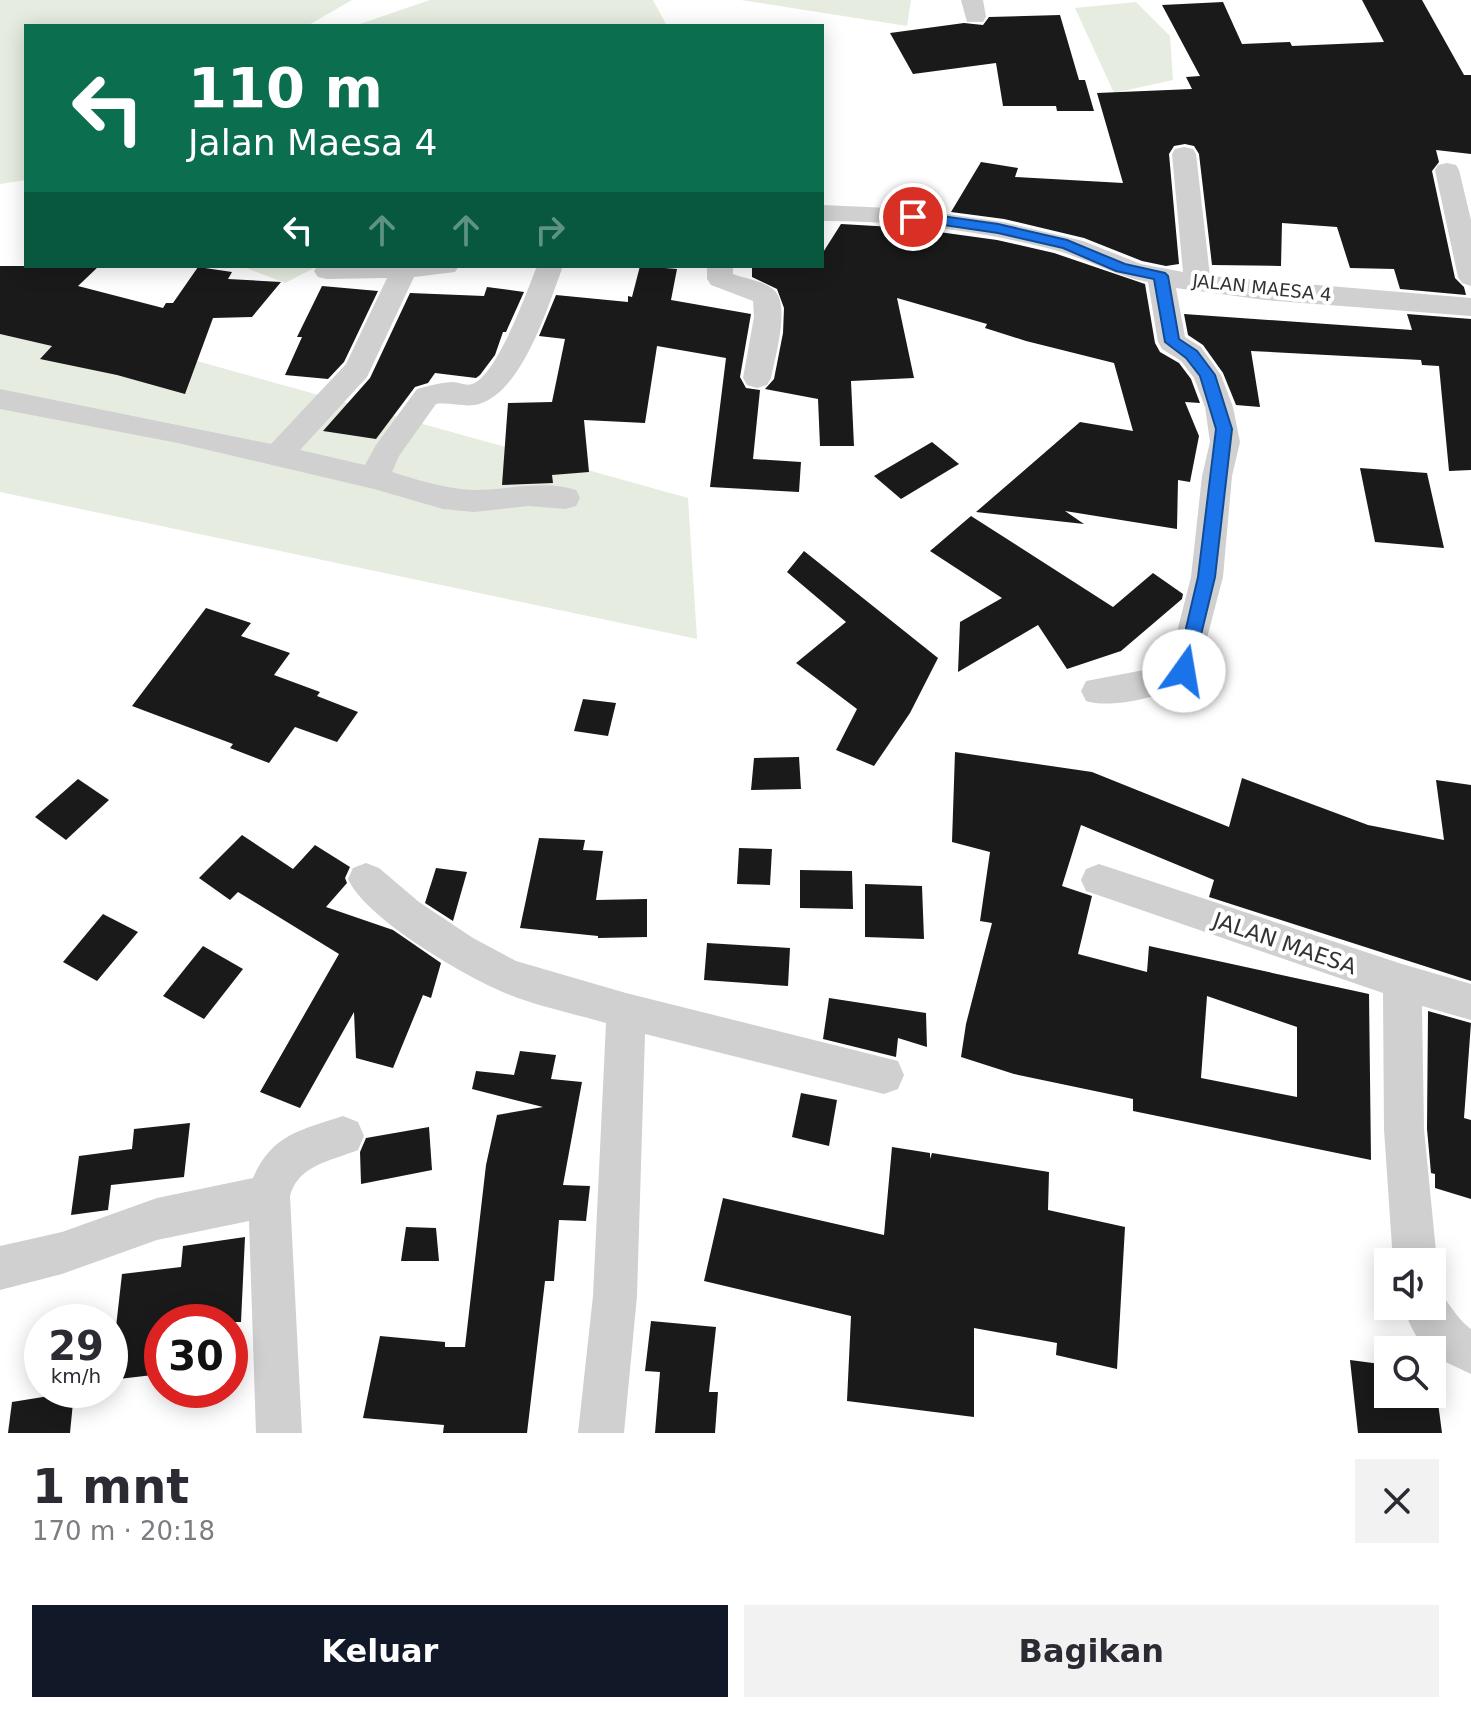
<!DOCTYPE html>
<html lang="id">
<meta charset="utf-8">
<style>
body{margin:0;font-family:"DejaVu Sans",sans-serif;background:#f2f2f3;color:#2b2b33;height:100vh;display:flex;flex-direction:column;font-size:30px;white-space:nowrap}
*{box-sizing:border-box;margin:0}
p{font-size:26px;color:#7c7c81}
.icon{flex:none;width:44px;height:44px;fill:none;stroke:currentColor;stroke-width:2;stroke-linecap:round;stroke-linejoin:round}
.map{position:relative;height:1433px;overflow:hidden}
.details{display:flex;flex-direction:column;background:#fff;flex:1}
.details>*{flex:none}
.hud{position:absolute;left:24px;top:24px;width:800px;height:244px;border-radius:0px;box-shadow:0 4px 20px #0003;background:#0b6e4f;color:#fff;overflow:hidden}
.buttons{position:absolute;left:1374px;top:1248px;display:grid;gap:16px}
.buttons a{display:grid;place-items:center;width:72px;height:72px;border-radius:0px;background:#fff;box-shadow:0 4px 20px #0003;font-size:40px}
.speed{position:absolute;left:24px;top:1304px;display:flex;gap:16px;font-size:40px;font-weight:700;text-align:center}
.speed>*{display:grid;place-content:center;width:104px;height:104px;border-radius:50%;background:#fff;box-shadow:0 4px 20px #0003;line-height:1}
.speed small{font-size:20px;font-weight:400}
.speed .limit{border:12px solid #d22;background:#fff;color:#111}
.pin{position:absolute;display:grid;place-items:center;width:68px;height:68px;color:#fff;margin:-34px;border:4px solid #fff;border-radius:50%;box-shadow:0 2px 8px #0007}
.me{position:absolute;width:88px;margin:-44px;rotate:13deg;stroke-linejoin:round;filter:drop-shadow(0 0 6px #0008)}
.turn{display:flex;align-items:center;gap:28px;height:168px;padding:0 32px;font-size:36px}
.turn .icon{width:104px;height:104px;stroke-width:2.5}
.turn b{display:block;font-size:56px;line-height:68px}
.lanes{display:flex;align-items:center;height:76px;padding:0 32px;background:#0003;justify-content:center;gap:40px;direction:ltr}
.lanes .off{opacity:.35}
.round{display:grid;place-items:center;flex:none;width:84px;height:84px;border-radius:0px;background:#f2f2f3}
.head{display:flex;align-items:center;justify-content:space-between;height:136px;padding:0 32px}
h1{font-size:48px;font-weight:800;line-height:60px}
.primary-button{display:flex;gap:16px;margin-top:auto;padding:16px 32px}
.primary-button a{flex:1;height:92px;border-radius:0px;background:#111827;color:#fff;font-size:32px;font-weight:800;line-height:92px;text-align:center}
.primary-button a+a{background:#f2f2f3;color:#2b2b33}
.map>svg:first-child{display:block}
.green{fill:#e6ecdf}
.building{fill:#1a1a1a;fill-rule:evenodd}
.lines{fill:none;stroke-linecap:round;stroke-linejoin:round}
.minor{fill:#d0d0d0;fill-rule:evenodd}
.route{fill:#1a73e8;stroke:#114b97;stroke-width:2}
.labels{text-anchor:middle;stroke-width:8;stroke-linejoin:round;paint-order:stroke}
.far-street-label{font-size:18px;fill:#333;stroke:#fff}
.street-label{font-size:22px;fill:#333;stroke:#fff}
</style>
<div class="map">
<svg width="1471" height="1433" viewBox="0 0 1471 1433">
<rect width="100%" height="100%" fill="#fff"/>
<g class="green">
<path d="M0 0H352L307 26H26V180L0 184Z"/>
<path d="M430 0H653L667 26H354Z"/>
<path d="M741 0H911L907 26Z"/>
<path d="M1136 2 1170 36 1173 80 1114 93 1075 8Z"/>
<path d="M241 266H318L285 283Z"/>
<path d="M0 306 688 498 697 639 0 492Z"/>
</g>
<g class="building">
<path d="M1362 0H1422L1464 75H1471V154L1436 150 1439 162 1432 171 1455 278 1464 287 1466 295 1400 289 1394 269 1350 268 1337 227 1282 223 1281 266 1212 265 1199 154 1194 146 1185 144 1174 146 1169 154 1179 264 1166 266 1142 261 1084 238 1004 219 951 212 981 162 1018 168 1015 177 1123 183 1097 93 1192 89 1186 77 1200 76 1162 5 1223 2 1242 44 1290 42 1292 46 1384 42Z"/>
<path d="M1060 15 1079 80H1085L1094 111H1057L1056 106H1003L996 63 913 74 890 33 964 23 983 25 989 17Z"/>
<path d="M841 224 910 228 997 240 1054 253 1145 284 1155 343 1160 352 1179 363 1191 379 1200 403 1185 402 1199 436 1190 482 1178 480 1177 529 1065 511 1084 524 976 512 1080 422 1133 431 1114 363 1026 341 985 328 987 324 897 298 914 378 851 381 854 446H820L818 399 765 389 774 379 783 333 784 308 777 289 752 277V266H822V254Z"/>
<path d="M0 266H99L78 286 163 308 166 303H173L198 267 232 272 228 279 281 282 252 317 213 318 185 394 117 375 40 359 52 346 0 334Z"/>
<path d="M640 266 677 269 671 300 751 314 740 377 746 388 760 390 753 459 801 462 799 492 710 487 726 358 657 346 645 423 584 420 589 472 552 475 553 483 502 485 508 403 552 402 565 339 539 336 556 295 628 302V296L632 297Z"/>
<path d="M322 286 378 291 344 362 328 379 285 375 302 337H297Z"/>
<path d="M487 287 524 292 506 332H503L495 355 480 375 476 378 435 373 428 383 415 387 376 439 323 431 370 378 410 293 484 296Z"/>
<path d="M1184 314 1412 330 1407 314 1471 319V470L1449 471 1439 366 1422 365 1421 360 1251 351 1260 407 1236 405 1223 373 1203 345 1188 335Z"/>
<path d="M932 442 959 464 901 499 874 476Z"/>
<path d="M1360 468 1427 473 1444 548 1375 542Z"/>
<path d="M971 516 1113 607 1153 573 1183 594 1182 599 1121 651 1067 669 1038 625 958 672 960 622 1002 598 930 551Z"/>
<path d="M804 551 938 658 910 713 874 766 836 750 857 709 796 663 846 622 787 572Z"/>
<path d="M206 608 251 623 241 636 290 653 274 675 320 692 317 696 358 712 337 742 295 727 269 763 230 748 233 744 132 706Z"/>
<path d="M583 699 616 703 608 736 574 731Z"/>
<path d="M955 752 1092 772 1229 827 1242 778 1368 825 1444 840 1436 780 1471 785V981L1209 897 1214 880 1081 825 1062 886 1092 896 1078 954 1147 972 1149 946 1369 994 1371 1160 1133 1111V1099L1014 1074 961 1057 966 1024 992 923 980 921 990 852 952 842ZM1207 996 1297 1027V1097L1201 1078Z"/>
<path d="M799 757 801 789 751 790 754 758Z"/>
<path d="M78 779 109 800 66 840 35 817Z"/>
<path d="M242 835 293 869 315 845 350 867 345 878 347 883 326 907 393 930 441 963 431 998 423 995 393 1068 356 1058 354 1012 300 1108 260 1092 339 954 238 892 230 900 199 878Z"/>
<path d="M539 838 585 840 583 850 603 851 596 900 647 899V937L598 938V936L520 928Z"/>
<path d="M739 848 772 849 770 885 737 884Z"/>
<path d="M436 868 467 872 453 921 425 903Z"/>
<path d="M800 870 852 871 853 909 800 908Z"/>
<path d="M865 884 922 886 924 939 865 937Z"/>
<path d="M103 914 138 932 97 981 63 962Z"/>
<path d="M707 943 790 948 788 986 704 980Z"/>
<path d="M203 946 243 969 204 1019 163 996Z"/>
<path d="M829 998 926 1013 927 1047 898 1038 896 1057 823 1039Z"/>
<path d="M1428 1011 1471 1023 1464 1118 1471 1120V1199L1435 1188V1174L1431 1173 1427 1129Z"/>
<path d="M520 1051 556 1055 551 1079 582 1082 563 1185 590 1186 586 1221 559 1220 554 1281H545L527 1433H443L444 1425 363 1418 380 1336 445 1342V1347H465L486 1165 497 1115 543 1107 472 1089 476 1071 514 1075Z"/>
<path d="M801 1093 837 1100 829 1146 792 1137Z"/>
<path d="M190 1123 184 1177 111 1185 108 1210 71 1215 79 1156 132 1149 134 1129Z"/>
<path d="M429 1127 432 1170 361 1184 360 1152 366 1138Z"/>
<path d="M892 1147 930 1153V1159L932 1153 1049 1172 1048 1210 1125 1227 1117 1369 1056 1355 1057 1343 974 1328V1417L847 1401 851 1316 704 1281 723 1198 884 1235Z"/>
<path d="M406 1227 436 1228 439 1261H401Z"/>
<path d="M245 1237 241 1322H159L153 1375 110 1380 122 1274 181 1267 183 1246Z"/>
<path d="M651 1321 716 1327 709 1392H718L715 1433H655L660 1372 645 1371Z"/>
<path d="M1350 1360 1388 1365V1394H1432L1434 1372 1442 1433H1358Z"/>
<path d="M74 1392 70 1433H8L12 1402Z"/>
</g>
<g class="lines">
<g class="minor">
<path d="M961 0H983L986 17 983 22H967Z"/>
<path d="M1184 147 1193 149 1196 154 1210 276 1471 298V316L1265 300 1176 288 1185 337 1201 347 1221 375 1233 407 1240 442 1232 476 1223 577 1196 680C1170 694 1114 710 1086 701L1081 691 1086 681 1160 667 1169 663 1191 577 1202 476 1210 442 1205 407 1194 378 1181 361 1162 349 1158 342 1148 282C1115 276 1087 259 1055 250 979 230 900 221 822 221V205L913 209 1003 222 1083 241 1141 264 1183 272 1172 154 1175 149Z"/>
<path d="M1447 163 1456 165 1459 170 1471 220V286L1462 283 1458 277 1435 170 1438 165Z"/>
<path d="M317 266H459L455 272 414 277 367 377 300 450 365 465 376 445 417 389C428 386 442 382 454 382 460 383 466 386 472 384 497 376 527 291 537 266H563C548 306 523 391 479 404 467 408 450 402 436 404L399 456 392 472C418 480 443 488 471 490 507 491 540 479 576 490L580 498 576 506 565 509 529 506 474 512 443 509 374 489 178 443 0 409V389L271 444 346 364 387 278 327 279 318 277 314 271Z"/>
<path d="M707 266H733V274C746 279 765 281 775 291 790 306 775 358 771 378L767 385 757 388 747 385 743 378 754 317 753 301 711 285 707 279Z"/>
<path d="M366 863 379 868 419 902 473 938 516 961 626 993 898 1061 904 1075 898 1089 884 1094 645 1034 637 1296 624 1433H578L593 1296 606 1023C569 1012 529 1005 494 988 455 970 365 917 348 879L353 868Z"/>
<path d="M1099 864 1402 964 1471 984V1020L1422 1006 1424 1129 1437 1262 1432 1273V1262H1393L1384 1129 1383 993 1086 891 1081 880 1086 869Z"/>
<path d="M343 1116 358 1122 364 1136 358 1150C331 1161 298 1165 290 1196L302 1433H256L249 1221 157 1240 62 1274 0 1290V1246L62 1232 157 1198 253 1178C272 1134 301 1130 343 1116Z"/>
<path d="M1432 1287C1444 1292 1455 1318 1471 1329V1374L1433 1356 1432 1350H1426C1415 1337 1409 1322 1402 1306H1432Z"/>
</g>
</g>
<path class="route" d="M913 212 998 224 1067 240 1125 264 1165 273 1168 276 1179 339 1197 351 1215 375 1232 429 1215 577 1191 676H1178L1176 671 1198 577 1216 429 1200 376 1186 358 1165 342 1154 279 1116 271 1063 248 998 233 909 220V214Z"/>
<g class="labels">
<g class="far-street-label">
<text transform="translate(1262 288) rotate(6)" y="6">JALAN MAESA 4</text>
</g>
<g class="street-label">
<text transform="translate(1285 943) rotate(19)" y="8">JALAN MAESA</text>
</g>
</g>
</svg>
<div class="buttons">
<a><svg class="icon" aria-label="sound" viewBox="0 0 24 24"><path d="M4 9h4l5-4v14l-5-4H4zM17 9q2 3 0 6"/></svg></a>
<a><svg class="icon" aria-label="search" viewBox="0 0 24 24"><circle cx="10" cy="10" r="6"/><path d="M15 15l6 6"/></svg></a>
</div>
<div class="speed"><div>29<small>km/h</small></div><div class="limit">30</div></div>
<div class="pin" style="left:913px;top:217px;background:#d93025"><svg class="icon" aria-label="arrive" viewBox="0 0 24 24"><path d="M6 21V4h12l-3 4 3 4H6"/></svg></div>
<svg class="me" style="left:1184px;top:671px" viewBox="-20 -20 40 40"><circle r="19" fill="#fff"/><path d="M0-13L10 11 0 6-10 11z" fill="#1a73e8"/></svg>
<div class="hud">
<div class="turn"><svg class="icon" aria-label="left" viewBox="0 0 24 24"><path d="M17 20v-9H6M10 6l-5 5 5 5"/></svg><div><b>110 m</b>Jalan Maesa 4</div></div>
<div class="lanes"><svg class="icon" aria-label="left" viewBox="0 0 24 24"><path d="M17 20v-9H6M10 6l-5 5 5 5"/></svg><svg class="icon off" aria-label="ahead" viewBox="0 0 24 24"><path d="M12 20V5M6 11l6-6 6 6"/></svg><svg class="icon off" aria-label="ahead" viewBox="0 0 24 24"><path d="M12 20V5M6 11l6-6 6 6"/></svg><svg class="icon off" aria-label="right" viewBox="0 0 24 24"><path d="M7 20v-9h11M14 6l5 5-5 5"/></svg></div>
</div>
</div>
<section class="details">
<div class="head"><div><h1>1 mnt</h1><p>170 m · 20:18</p></div><a class="round"><svg class="icon" aria-label="close" viewBox="0 0 24 24"><path d="M6 6l12 12M18 6L6 18"/></svg></a></div>
<div class="primary-button"><a>Keluar</a><a>Bagikan</a></div>
</section>
